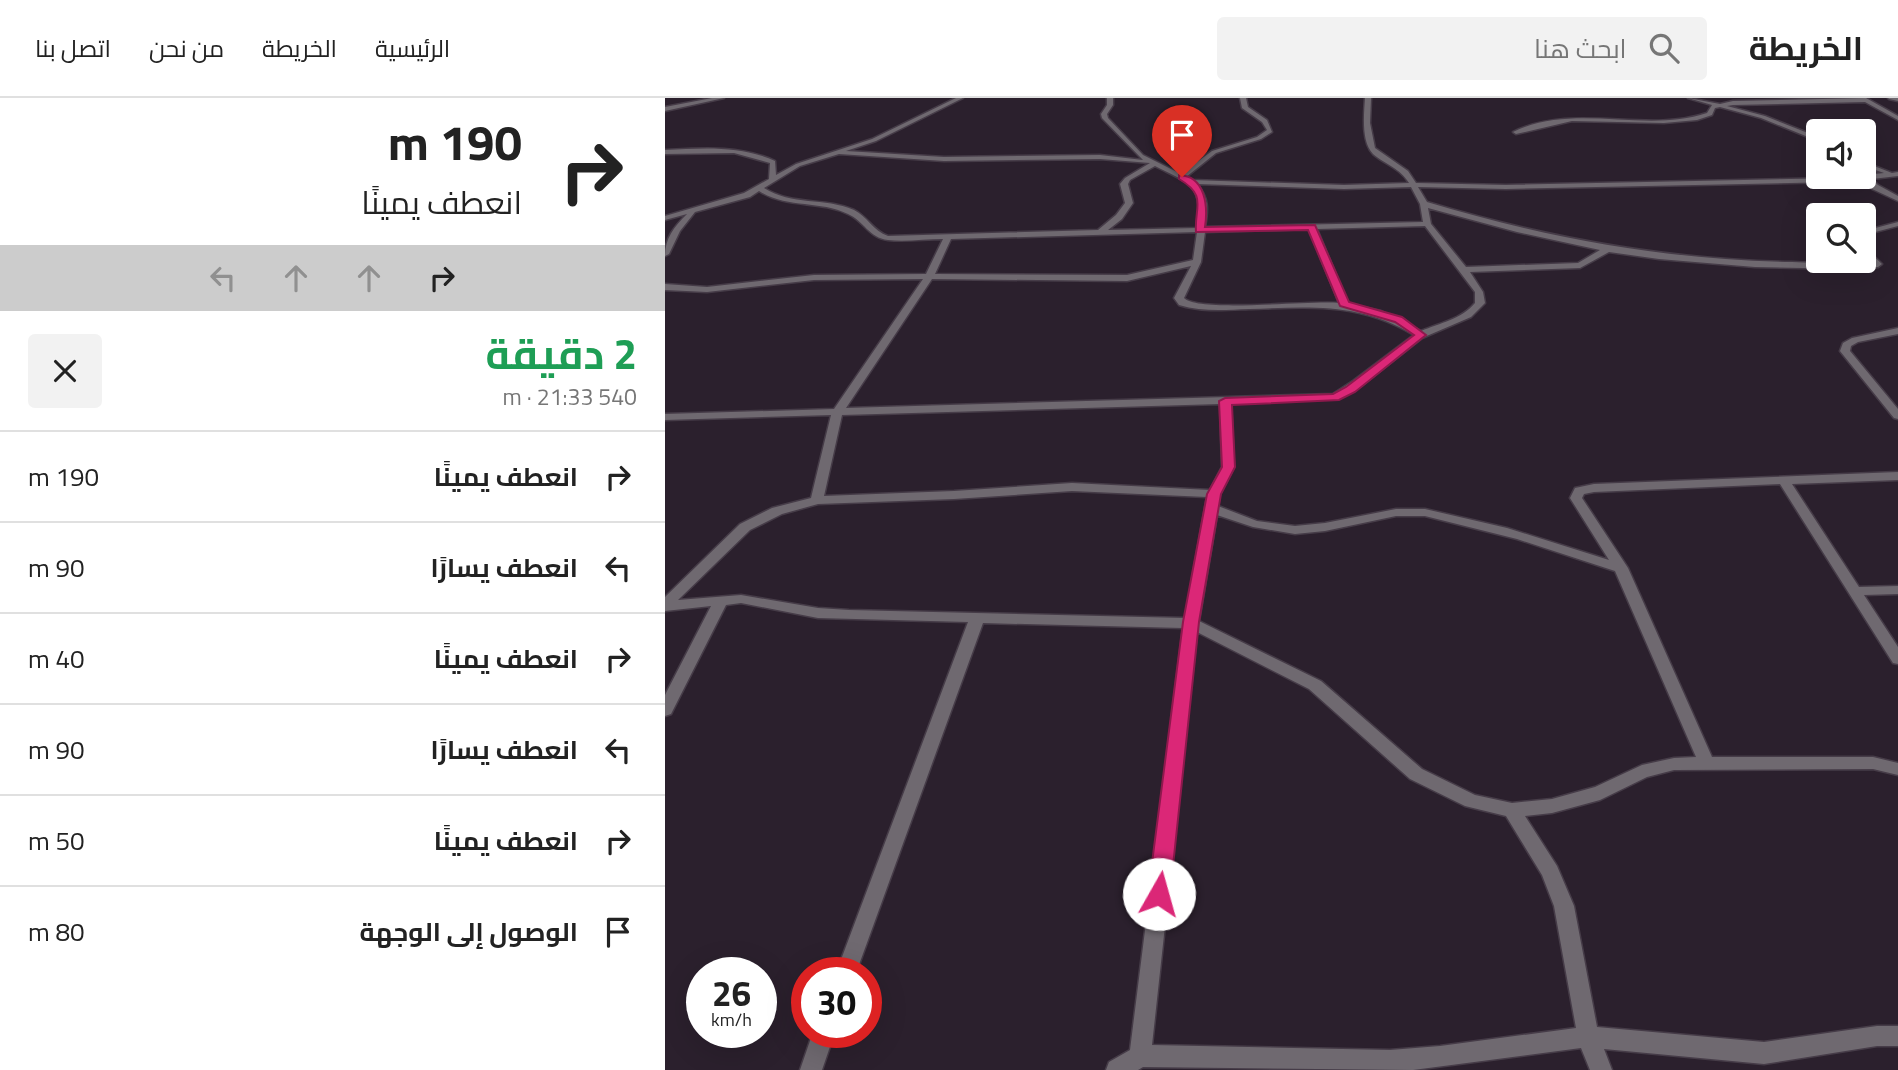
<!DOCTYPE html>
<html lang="ar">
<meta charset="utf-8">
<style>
body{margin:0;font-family:"Titillium Web",Cairo,sans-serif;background:#f2f2f2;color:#222;direction:rtl;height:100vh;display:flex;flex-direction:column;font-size:26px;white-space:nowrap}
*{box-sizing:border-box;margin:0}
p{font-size:23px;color:#767676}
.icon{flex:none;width:38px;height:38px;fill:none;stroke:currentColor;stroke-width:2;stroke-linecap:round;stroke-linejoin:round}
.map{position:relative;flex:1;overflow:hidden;direction:ltr}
.drawer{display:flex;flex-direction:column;background:#fff;width:665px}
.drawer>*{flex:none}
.banner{background:#fff;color:#222;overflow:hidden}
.buttons{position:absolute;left:1141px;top:21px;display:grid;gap:14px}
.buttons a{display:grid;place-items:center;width:70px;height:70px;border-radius:7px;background:#fff;box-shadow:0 7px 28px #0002;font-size:35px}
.speed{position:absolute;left:21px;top:859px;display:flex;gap:14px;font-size:35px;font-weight:700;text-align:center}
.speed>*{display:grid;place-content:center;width:91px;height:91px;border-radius:50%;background:#fff;box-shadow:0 7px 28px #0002;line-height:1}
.speed small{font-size:18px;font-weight:400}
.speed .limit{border:10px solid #d22;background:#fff;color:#111}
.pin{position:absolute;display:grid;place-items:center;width:60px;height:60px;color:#fff;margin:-72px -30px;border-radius:50% 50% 50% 0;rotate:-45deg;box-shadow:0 0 7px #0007}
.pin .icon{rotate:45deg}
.me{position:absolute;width:77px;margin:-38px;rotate:7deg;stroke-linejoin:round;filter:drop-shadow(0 0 5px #0008)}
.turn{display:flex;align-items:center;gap:24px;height:147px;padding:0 28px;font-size:32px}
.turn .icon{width:91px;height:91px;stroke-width:2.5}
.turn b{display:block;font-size:49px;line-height:60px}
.lanes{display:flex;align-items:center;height:66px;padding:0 28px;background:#0003;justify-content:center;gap:35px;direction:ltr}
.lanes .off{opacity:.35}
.round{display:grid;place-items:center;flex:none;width:74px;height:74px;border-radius:7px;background:#f2f2f2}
.headline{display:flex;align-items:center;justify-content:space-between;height:119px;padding:0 28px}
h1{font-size:42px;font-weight:700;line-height:52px;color:#1e9e55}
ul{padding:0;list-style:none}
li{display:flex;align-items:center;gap:21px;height:91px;padding:0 28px;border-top:2px solid #e0e0e0}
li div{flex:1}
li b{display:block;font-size:26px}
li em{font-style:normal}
header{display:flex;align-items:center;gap:42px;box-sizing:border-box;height:98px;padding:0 35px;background:#fff;border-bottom:2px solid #e0e0e0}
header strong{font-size:33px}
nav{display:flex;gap:38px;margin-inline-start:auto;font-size:24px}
.search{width:490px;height:63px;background:#f2f2f2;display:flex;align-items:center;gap:18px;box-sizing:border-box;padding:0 24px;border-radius:7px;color:#767676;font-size:26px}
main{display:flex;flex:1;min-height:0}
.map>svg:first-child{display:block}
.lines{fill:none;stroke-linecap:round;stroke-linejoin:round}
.minor-casing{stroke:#463c48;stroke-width:3}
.minor{fill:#6f6970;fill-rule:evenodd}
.route{fill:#db2777;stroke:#8e194d;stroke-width:2}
</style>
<header>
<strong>الخريطة</strong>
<div class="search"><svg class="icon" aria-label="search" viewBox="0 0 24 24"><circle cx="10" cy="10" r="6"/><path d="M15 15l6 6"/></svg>ابحث هنا</div>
<nav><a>الرئيسية</a><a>الخريطة</a><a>من نحن</a><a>اتصل بنا</a></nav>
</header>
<main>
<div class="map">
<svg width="1233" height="972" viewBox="0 0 1233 972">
<rect width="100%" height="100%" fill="#2b202d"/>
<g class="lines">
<g class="minor-casing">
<g id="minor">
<path d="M47 0H59L0 13V9Z"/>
<path d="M291 0H298L211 43 181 53 279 59 435 57 478 62 437 20 436 16 442 7V0H448V7L442 16 443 20 478 57 516 76 547 53 592 39 602 32 597 24 577 10 575 0H581L583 9 602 22 607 34 596 41 551 55 521 79 527 82 679 87 744 85C735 70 721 67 708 56 696 44 699 16 700 0H706L705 25 710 50 743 73 751 85 841 87 1173 80 1219 75 1199 68V64L1227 75 1233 74V78L1207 81 1213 87 1233 98V103L1207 91 1200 81 1173 84 841 91 753 89 762 104C882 140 1001 162 1127 164 1154 165 1180 167 1207 164L1199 156V149L1217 166 1213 169 1186 171 1090 169 994 161 944 154 915 170 805 174 818 194 820 205 806 219 757 240 696 288 674 301 566 305 569 369 555 396 553 408 592 423 630 428 660 425 731 411H760L842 430 944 462 905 400 910 390 929 386 1233 374V382L1127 386 1194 489 1233 488V496L1199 497 1233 549V566L1228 565 1115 386 929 394 919 396 917 400 963 470 1047 659H1208L1233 665V677L1208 671 1009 672 982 679 935 702 887 715 860 718 892 768 909 808 932 929 1099 944 1212 928H1233V948H1212L1099 966 939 951 947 972H925L916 950 748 972 478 969 473 972H441L444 964 465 952 518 530 318 525 191 875H171L303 524 153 520 76 505 61 507 8 612 6 616 0 618V597L46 508 0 513V499L75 426 107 410 146 400 166 317 0 322V316L169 311 258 181 149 182 42 194 0 192V186L42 189 149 177 261 176 278 141C260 141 241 144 223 142 204 140 199 123 183 116 154 102 122 111 94 93L85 99 30 114 15 133 4 156 0 158C0 140 9 129 22 116L0 122V118L79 95 104 81 105 65 69 55 0 56V52C38 50 75 47 110 63L111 77 131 66 207 41ZM174 56 279 63 435 61 485 65 460 80 455 86 460 105 451 117 433 132 223 138C208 133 202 118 189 112 159 99 127 108 99 90L135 68ZM490 68C525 86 538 86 533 130L443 132 457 121 468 105 463 86 465 82ZM532 86 679 91 746 89 755 106 758 124 540 129C543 112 544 100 532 86ZM763 110 852 134 935 152 913 165 801 169 766 126ZM760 128 810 194V205C797 221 775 225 756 233L716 213 683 206 652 131ZM644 131 674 205C645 202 533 215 519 200L536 164 540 134ZM532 134 528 162 462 177 270 176 286 141ZM526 168 509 200 514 207C537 214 560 212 584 211 645 209 694 204 749 237L688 283 668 296 181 310 267 181 462 183ZM555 306 557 369 545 392 407 385 289 393 159 398 177 317ZM407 393 542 399 520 520 184 512 153 510 76 497 13 502 85 432 117 416 153 406 289 401ZM552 417 588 429 630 436 660 433 731 418H760L852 441 950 473 1031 659 1009 660 977 667 930 689 887 701 847 705 810 697 757 671 656 583 534 523ZM532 534 644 591 745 681 800 708 841 718 877 777 889 808 911 930 775 948 725 952 487 947Z"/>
<path d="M1023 0 1055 6 1068 3 1201 0 1233 18V22L1200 4 1068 7 1062 8 1100 18 1153 39V43L1096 20 1055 9 1050 10 1047 17 1032 22 999 25 907 23 851 36 848 34C910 4 980 36 1042 15L1047 7Z"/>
<path d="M1223 0H1233V3L1224 1Z"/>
<path d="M1233 124V128L1199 137V133Z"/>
<path d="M1233 230V236L1193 244 1186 248 1185 253 1233 311V321L1229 320 1175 253 1178 245 1187 240Z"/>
<path d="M148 934H170L157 972H135Z"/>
</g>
</g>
<use href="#minor" class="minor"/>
</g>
<path class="route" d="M514 77C541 78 543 109 540 129L650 127 684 204 737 219 761 237 690 294 674 302 567 307 570 369 556 396 534 524 505 796 502 802 494 805 486 802 483 796 518 524 542 396 557 369 554 303 560 300 668 296 681 289 749 237 730 224 675 208 643 132 531 134C529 109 543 98 514 81Z"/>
</svg>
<div class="buttons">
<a><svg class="icon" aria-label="sound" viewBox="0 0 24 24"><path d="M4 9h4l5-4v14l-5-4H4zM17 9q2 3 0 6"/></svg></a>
<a><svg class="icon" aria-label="search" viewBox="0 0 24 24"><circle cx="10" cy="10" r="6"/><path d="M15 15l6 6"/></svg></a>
</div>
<div class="speed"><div>26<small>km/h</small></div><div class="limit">30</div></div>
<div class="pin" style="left:517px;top:79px;background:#d93025"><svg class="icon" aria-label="arrive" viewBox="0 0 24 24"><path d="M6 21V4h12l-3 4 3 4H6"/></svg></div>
<svg class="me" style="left:494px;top:796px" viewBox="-20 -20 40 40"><circle r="19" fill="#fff"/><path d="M0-13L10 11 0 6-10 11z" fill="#db2777"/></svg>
</div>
<section class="drawer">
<div class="banner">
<div class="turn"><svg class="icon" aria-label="right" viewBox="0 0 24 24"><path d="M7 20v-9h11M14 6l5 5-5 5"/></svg><div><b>190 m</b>انعطف يمينًا</div></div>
<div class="lanes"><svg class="icon off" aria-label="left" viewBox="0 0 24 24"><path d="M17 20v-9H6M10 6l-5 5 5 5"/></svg><svg class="icon off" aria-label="ahead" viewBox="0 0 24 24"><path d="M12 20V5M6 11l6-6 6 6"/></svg><svg class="icon off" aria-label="ahead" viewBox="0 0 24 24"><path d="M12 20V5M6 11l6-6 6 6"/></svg><svg class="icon" aria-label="right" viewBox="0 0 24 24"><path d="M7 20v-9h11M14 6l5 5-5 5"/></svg></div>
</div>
<div class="headline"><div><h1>2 دقيقة</h1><p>540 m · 21:33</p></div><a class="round"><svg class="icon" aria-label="close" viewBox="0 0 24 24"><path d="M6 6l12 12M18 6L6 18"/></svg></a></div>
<ul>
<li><svg class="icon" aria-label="right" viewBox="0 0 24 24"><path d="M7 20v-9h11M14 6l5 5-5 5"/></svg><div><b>انعطف يمينًا</b></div><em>190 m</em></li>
<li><svg class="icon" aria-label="left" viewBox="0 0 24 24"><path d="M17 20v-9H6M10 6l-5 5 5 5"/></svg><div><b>انعطف يسارًا</b></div><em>90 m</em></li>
<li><svg class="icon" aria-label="right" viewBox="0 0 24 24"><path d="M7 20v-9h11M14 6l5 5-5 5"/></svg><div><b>انعطف يمينًا</b></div><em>40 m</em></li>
<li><svg class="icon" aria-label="left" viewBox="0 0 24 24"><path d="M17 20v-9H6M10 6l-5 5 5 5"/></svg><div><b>انعطف يسارًا</b></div><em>90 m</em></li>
<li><svg class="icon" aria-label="right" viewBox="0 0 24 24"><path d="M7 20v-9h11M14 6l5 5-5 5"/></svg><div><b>انعطف يمينًا</b></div><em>50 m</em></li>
<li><svg class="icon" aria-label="arrive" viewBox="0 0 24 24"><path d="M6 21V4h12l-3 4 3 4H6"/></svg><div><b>الوصول إلى الوجهة</b></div><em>80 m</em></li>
</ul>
</section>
</main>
